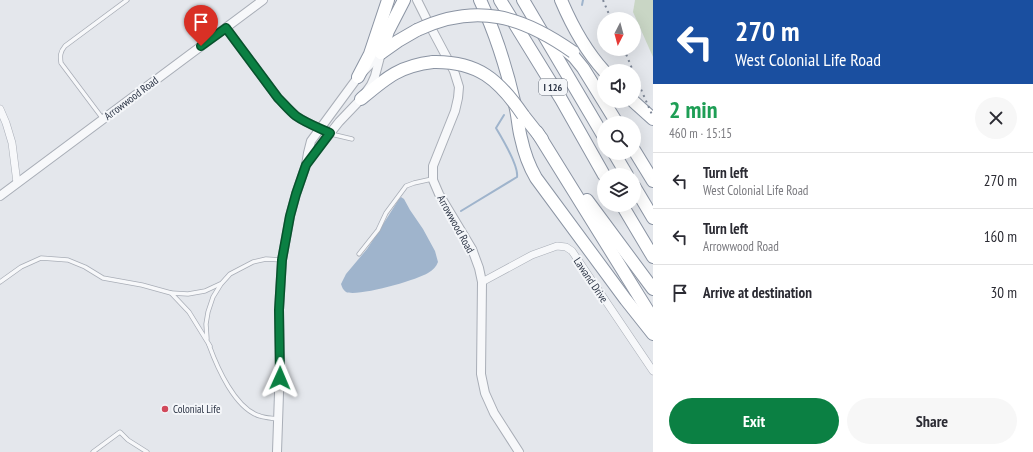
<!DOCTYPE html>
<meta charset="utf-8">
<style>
body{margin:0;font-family:"PT Sans Narrow",sans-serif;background:#f7f7f7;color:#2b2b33;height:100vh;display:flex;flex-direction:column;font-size:15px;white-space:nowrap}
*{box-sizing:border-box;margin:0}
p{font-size:13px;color:#7c7c81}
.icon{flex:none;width:22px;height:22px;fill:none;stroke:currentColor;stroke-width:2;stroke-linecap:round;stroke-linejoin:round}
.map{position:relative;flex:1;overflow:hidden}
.sheet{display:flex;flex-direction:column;background:#fff;width:380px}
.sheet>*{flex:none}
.hud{background:#1a4fa0;color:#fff;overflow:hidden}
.needle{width:26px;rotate:186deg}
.tools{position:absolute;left:597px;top:12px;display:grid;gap:8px}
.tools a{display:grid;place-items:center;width:44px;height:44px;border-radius:50%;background:#fff;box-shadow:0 4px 16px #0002;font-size:20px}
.pin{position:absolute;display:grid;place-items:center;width:34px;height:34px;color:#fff;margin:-41px -17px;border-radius:50% 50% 50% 0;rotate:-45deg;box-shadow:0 0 4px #0007}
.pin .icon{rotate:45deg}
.me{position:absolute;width:44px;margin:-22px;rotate:1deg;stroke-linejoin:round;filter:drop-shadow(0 0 3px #0008)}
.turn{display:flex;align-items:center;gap:14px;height:84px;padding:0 16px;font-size:18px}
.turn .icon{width:52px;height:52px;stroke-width:2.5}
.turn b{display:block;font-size:28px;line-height:34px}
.round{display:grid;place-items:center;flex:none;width:42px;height:42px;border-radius:21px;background:#f7f7f7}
.headline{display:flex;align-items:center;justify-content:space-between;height:68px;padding:0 16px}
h1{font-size:24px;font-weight:700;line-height:30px;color:#1e9e55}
.primary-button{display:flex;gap:8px;margin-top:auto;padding:8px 16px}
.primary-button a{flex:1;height:46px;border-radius:24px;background:#0b8043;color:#fff;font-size:16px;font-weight:700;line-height:46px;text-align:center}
.primary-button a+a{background:#f7f7f7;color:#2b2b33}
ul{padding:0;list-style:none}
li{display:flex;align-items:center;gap:12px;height:56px;padding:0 16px;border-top:1px solid #e1e1e2}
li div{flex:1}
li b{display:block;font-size:15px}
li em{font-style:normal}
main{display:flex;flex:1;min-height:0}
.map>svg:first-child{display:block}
.green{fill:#c9d6c5}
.water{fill:#9fb4cc}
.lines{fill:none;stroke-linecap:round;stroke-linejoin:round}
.stream{stroke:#9fb4cc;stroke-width:2}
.service-casing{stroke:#a9aeb7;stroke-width:5}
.minor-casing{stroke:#a9aeb7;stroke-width:8}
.tertiary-casing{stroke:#a9aeb7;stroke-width:10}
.motorway-casing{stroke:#8b94a3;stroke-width:14}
.service{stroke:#f7f8fa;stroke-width:3.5}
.minor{stroke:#f7f8fa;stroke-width:7}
.tertiary{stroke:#f7f8fa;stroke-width:8}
.motorway{stroke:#fff;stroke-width:12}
.rail{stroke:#7d8696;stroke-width:2;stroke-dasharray:2 4;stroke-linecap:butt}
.motorway-bridge-casing{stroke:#8b94a3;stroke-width:14;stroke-linecap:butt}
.motorway-bridge{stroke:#fff;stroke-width:12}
.route-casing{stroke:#07532c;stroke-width:10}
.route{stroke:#0b8043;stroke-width:7}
.poi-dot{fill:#d1495b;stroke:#f4f6f9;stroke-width:1.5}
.labels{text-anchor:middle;stroke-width:4;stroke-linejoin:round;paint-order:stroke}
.shield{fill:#f4f6f9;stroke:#676e7b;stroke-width:1}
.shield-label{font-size:10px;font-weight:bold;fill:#2b3445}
.street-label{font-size:11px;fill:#2b3445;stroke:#f4f6f9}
.poi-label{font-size:11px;fill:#2b3445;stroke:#f4f6f9;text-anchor:start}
</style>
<main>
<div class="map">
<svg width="653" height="452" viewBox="0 0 653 452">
<rect width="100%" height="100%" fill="#e4e7ec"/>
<path class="green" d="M635 0H653V57L633 12Z"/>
<path class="water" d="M401 197 404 199 410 210 423 229 435 251 438 262C436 267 433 270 428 273 417 280 358 297 346 292 343 290 342 287 341 284L346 274 367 249 375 237 399 199Z"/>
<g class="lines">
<g class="stream">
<path d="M582 5 583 0"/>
<path d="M461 211 517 177C519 166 502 138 496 128L504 115"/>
</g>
<g class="service-casing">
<g id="service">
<path d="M103 119 61 63C60 56 60 52 65 46L127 0"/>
<path d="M331 134 352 139"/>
<path d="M359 254 378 230 386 213 406 186 414 183 432 179"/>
<path d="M0 282 21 267 41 258 68 260 85 267 103 278 142 285 171 293 189 312 210 346"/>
<path d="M171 293 188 294 205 291 220 284"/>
<path d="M207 339 206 324 208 312 213 297 221 284 230 274 253 262 266 259 282 260"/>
<path d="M209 345C217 367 235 409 260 416 265 418 272 418 278 419"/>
<path d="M93 452 120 432 128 440 147 452"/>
</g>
</g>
<g class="minor-casing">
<g id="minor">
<path d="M0 109 6 123 12 143 17 183"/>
<path d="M482 282 532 255 557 246 566 247 572 251 653 371"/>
</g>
</g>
<g class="tertiary-casing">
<g id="tertiary">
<path d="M417 0 429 24 454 71 459 87 458 98 455 111 433 166V180L439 194 472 249 479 268 482 282 481 374 485 393 494 413 519 452"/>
<path d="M226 28 278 98C284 104 290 111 296 116 306 123 319 128 330 133"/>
<path d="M306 164 339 122 361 99 371 85 375 76 381 53"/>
<path d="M0 196 263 0"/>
<path d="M277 452 280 364 279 310 282 260 290 216 296 194 306 165 308 153 311 141 358 77 381 53"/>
</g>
</g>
<g class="motorway-casing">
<g id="motorway">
<path d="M480 0C495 32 507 70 515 105 518 116 518 127 521 138 524 152 529 166 536 178L626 300 653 334"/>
<path d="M500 0 561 99 604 175"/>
<path d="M523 0 604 137"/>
<path d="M561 0C572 26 585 50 604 71"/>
<path d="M562 47 574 57 583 68 617 123"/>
<path d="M381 53 388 31 404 0"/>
<path d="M381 53 398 41 417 30"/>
<path d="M358 77 370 54 388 0"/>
<path d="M361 99C386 78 399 66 433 62"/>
<path d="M633 101 653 119"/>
<path d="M523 115 542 139"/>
<path d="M537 132 653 319"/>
<path d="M634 150 653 181"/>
<path d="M614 153 627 175"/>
<path d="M634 186 653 218"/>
<path d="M587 200 653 289"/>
<path d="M622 205 653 257"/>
</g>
</g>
<use href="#service" class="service"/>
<use href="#minor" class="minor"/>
<use href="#tertiary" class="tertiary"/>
<use href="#motorway" class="motorway"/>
<g class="rail">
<path d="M603 0 611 19"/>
<path d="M624 49 633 71"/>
<path d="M634 73 653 117"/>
</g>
<g class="motorway-bridge-casing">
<g id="motorway-bridge">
<path d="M417 30C476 2 522 16 573 52"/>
<path d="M433 62C478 61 499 80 523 115"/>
</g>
</g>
<use href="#motorway-bridge" class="motorway-bridge"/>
</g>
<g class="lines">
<g class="route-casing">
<path id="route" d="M201 46 226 28 278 98C284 104 290 111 296 116 306 123 319 128 330 133L306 165 296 194 290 216 282 260 279 310 280 378"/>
</g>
<use href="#route" class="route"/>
</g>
<circle class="poi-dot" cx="165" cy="409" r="4"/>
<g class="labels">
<rect class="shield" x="539" y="79" width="28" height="16" rx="3"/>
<g class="shield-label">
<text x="553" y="91">I 126</text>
</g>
<g class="street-label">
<text transform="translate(131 98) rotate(-37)" y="4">Arrowwood Road</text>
<text transform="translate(456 224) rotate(61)" y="4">Arrowwood Road</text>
<text transform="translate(591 280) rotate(56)" y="4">Lawand Drive</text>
</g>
<g class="poi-label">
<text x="173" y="413">Colonial Life</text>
</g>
</g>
</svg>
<div class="tools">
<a><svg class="needle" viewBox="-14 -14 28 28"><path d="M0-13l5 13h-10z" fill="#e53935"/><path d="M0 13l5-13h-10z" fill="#7c7c81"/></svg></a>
<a><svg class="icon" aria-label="sound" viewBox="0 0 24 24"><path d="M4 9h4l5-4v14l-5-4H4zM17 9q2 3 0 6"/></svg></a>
<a><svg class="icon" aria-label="search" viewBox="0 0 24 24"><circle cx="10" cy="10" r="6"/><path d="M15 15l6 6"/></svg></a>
<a><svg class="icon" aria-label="layers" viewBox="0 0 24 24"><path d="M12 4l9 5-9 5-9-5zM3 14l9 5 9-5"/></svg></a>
</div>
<div class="pin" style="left:201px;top:46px;background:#d93025"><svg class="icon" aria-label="arrive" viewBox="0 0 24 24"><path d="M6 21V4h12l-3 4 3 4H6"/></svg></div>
<svg class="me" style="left:280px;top:378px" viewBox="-20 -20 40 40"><path d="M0-17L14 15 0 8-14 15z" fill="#0b8043" stroke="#fff" stroke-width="4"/></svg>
</div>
<section class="sheet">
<div class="hud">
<div class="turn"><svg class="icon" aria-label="left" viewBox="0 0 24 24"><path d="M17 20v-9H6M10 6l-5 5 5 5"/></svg><div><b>270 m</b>West Colonial Life Road</div></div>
</div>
<div class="headline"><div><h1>2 min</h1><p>460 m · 15:15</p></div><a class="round"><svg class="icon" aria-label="close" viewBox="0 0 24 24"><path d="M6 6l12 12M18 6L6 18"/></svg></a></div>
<ul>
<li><svg class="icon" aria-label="left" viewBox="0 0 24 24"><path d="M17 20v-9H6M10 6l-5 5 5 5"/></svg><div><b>Turn left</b><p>West Colonial Life Road</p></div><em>270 m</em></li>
<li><svg class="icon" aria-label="left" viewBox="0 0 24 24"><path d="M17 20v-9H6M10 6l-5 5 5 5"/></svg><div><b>Turn left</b><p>Arrowwood Road</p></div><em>160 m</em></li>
<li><svg class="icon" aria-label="arrive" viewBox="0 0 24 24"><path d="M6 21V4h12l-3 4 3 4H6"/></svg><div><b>Arrive at destination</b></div><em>30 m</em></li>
</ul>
<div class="primary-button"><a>Exit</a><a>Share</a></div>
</section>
</main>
